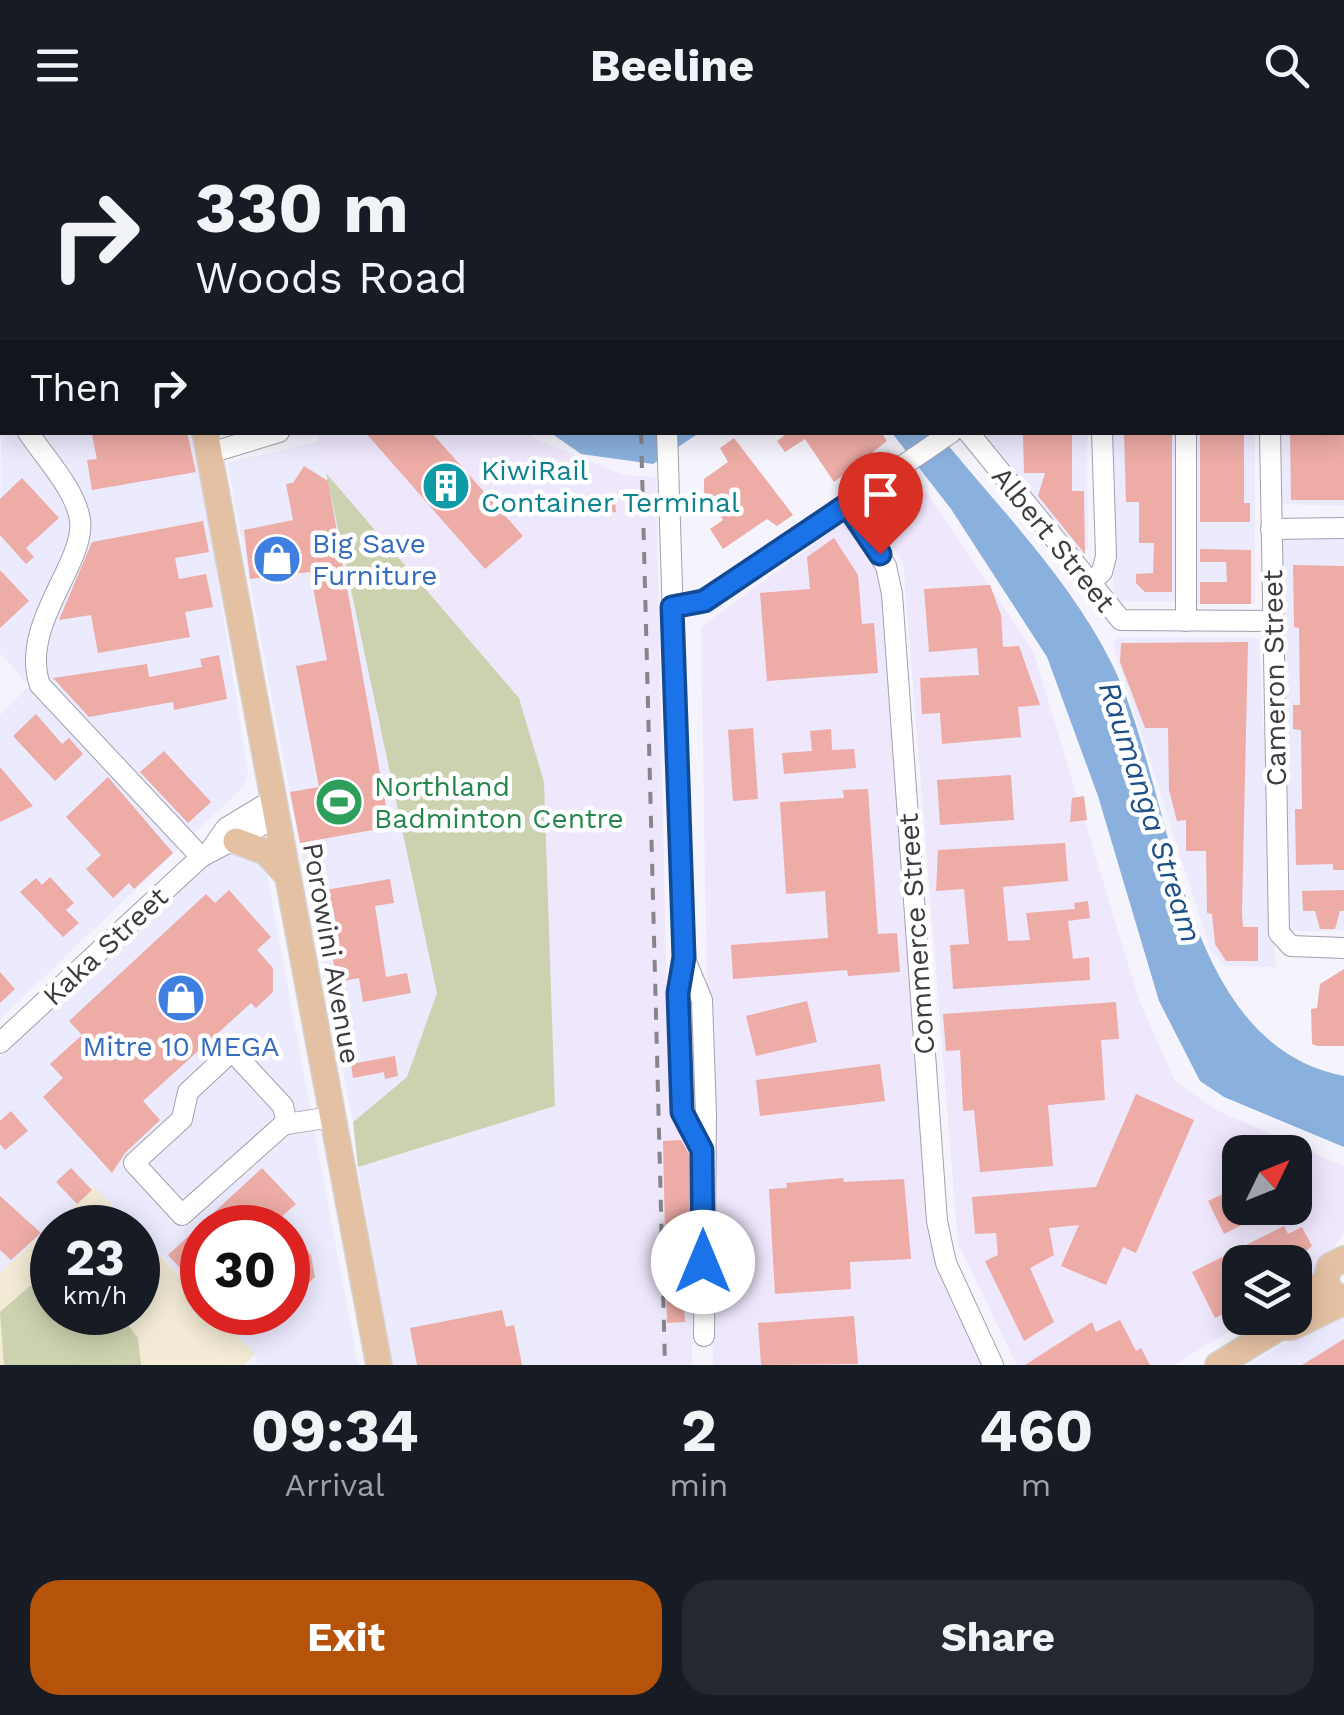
<!DOCTYPE html>
<style>
body{margin:0;font-family:"Work Sans",sans-serif;background:#242831;color:#f1f3f6;height:100vh;display:flex;flex-direction:column;font-size:38px;white-space:nowrap}
*{box-sizing:border-box;margin:0}
p{font-size:32px;color:#9ea1a6}
.icon{flex:none;width:55px;height:55px;fill:none;stroke:currentColor;stroke-width:2;stroke-linecap:round;stroke-linejoin:round}
.map{position:relative;height:1235px;overflow:hidden}
.sheet{display:flex;flex-direction:column;background:#171b24;flex:1}
.sheet>*{flex:none}
.hud{position:absolute;left:0px;top:0px;width:1345px;height:305px;box-shadow:0 5px 25px #0003;background:#171b24;color:#f1f3f6;overflow:hidden}
.needle{width:65px;rotate:47deg}
.controls{position:absolute;left:1222px;top:1005px;display:grid;gap:20px}
.controls a{display:grid;place-items:center;width:90px;height:90px;border-radius:20px;background:#171b24;box-shadow:0 5px 25px #0003;font-size:50px}
.speed{position:absolute;left:30px;top:1075px;display:flex;gap:20px;font-size:50px;font-weight:700;text-align:center}
.speed>*{display:grid;place-content:center;width:130px;height:130px;border-radius:50%;background:#171b24;box-shadow:0 5px 25px #0003;line-height:1}
.speed small{font-size:25px;font-weight:400}
.speed .limit{border:15px solid #d22;background:#fff;color:#111}
.pin{position:absolute;display:grid;place-items:center;width:85px;height:85px;color:#fff;margin:-102px -42px;border-radius:50% 50% 50% 0;rotate:-45deg;box-shadow:0 0 10px #0007}
.pin .icon{rotate:45deg}
.me{position:absolute;width:110px;margin:-55px;rotate:0deg;stroke-linejoin:round;filter:drop-shadow(0 0 8px #0008)}
.turn{display:flex;align-items:center;gap:35px;height:210px;padding:0 30px;font-size:45px}
.turn .icon{width:130px;height:130px;stroke-width:2.5}
.turn b{display:block;font-size:70px;line-height:85px}
.then{display:flex;align-items:center;height:95px;padding:0 30px;background:#0003;gap:20px;font-size:38px}
.eta{display:flex;justify-content:space-evenly;align-items:center;height:170px;text-align:center}
.eta b{font-size:60px;font-weight:700;line-height:70px}
.primary-button{display:flex;gap:20px;margin-top:auto;padding:20px 30px}
.primary-button a{flex:1;height:115px;border-radius:30px;background:#b45309;color:#fff;font-size:40px;font-weight:700;line-height:115px;text-align:center}
.primary-button a+a{background:#242831;color:#f1f3f6}
header{display:flex;justify-content:space-between;align-items:center;height:130px;padding:0 30px;background:#171b24;font-size:45px;font-weight:700}
.map>svg:first-child{display:block}
.built{fill:#eceafd}
.industrial{fill:#efe7fc;fill-rule:evenodd}
.education{fill:#f3ebd5}
.green{fill:#ccd2af}
.water{fill:#8ab0dd}
.lines{fill:none;stroke-linecap:round;stroke-linejoin:round}
.stream{stroke:#8ab0dd;stroke-width:4}
.building{fill:#edaca6}
.minor-casing{stroke:#a2a0af;stroke-width:22}
.major-casing{stroke:#d4d4d5;stroke-width:28}
.minor{stroke:#fff;stroke-width:20}
.major{stroke:#e5c1a4;stroke-width:25}
.rail{stroke:#86858c;stroke-width:4;stroke-dasharray:12 12;stroke-linecap:butt}
.route-casing{stroke:#114b97;stroke-width:25}
.route{stroke:#1a73e8;stroke-width:18}
.labels{text-anchor:middle;stroke-width:9;stroke-linejoin:round;paint-order:stroke}
.culture-label{font-size:28px;fill:#0d838f;stroke:#fff;text-anchor:start}
.street-label{font-size:28px;fill:#3d3c42;stroke:#fff}
.shop-label{font-size:28px;fill:#366cbe;stroke:#fff;text-anchor:start}
.leisure-label{font-size:28px;fill:#27864d;stroke:#fff;text-anchor:start}
.water-label{font-size:30px;font-style:italic;fill:#1c4f87;stroke:#fff}
</style>
<header><svg class="icon" aria-label="menu" viewBox="0 0 24 24"><path d="M4 6h16M4 12h16M4 18h16"/></svg>Beeline<svg class="icon" aria-label="search" viewBox="0 0 24 24"><circle cx="10" cy="10" r="6"/><path d="M15 15l6 6"/></svg></header>
<div class="map">
<svg width="1344" height="1235" viewBox="0 0 1344 1235">
<rect width="100%" height="100%" fill="#f5f4fd"/>
<g class="built">
<path d="M364 0H681L364 2Z"/>
<path d="M744 0H923V2H743Z"/>
<path d="M2 15V302L195 303 248 644 243 657 0 889V585L29 556 0 523Z"/>
<path d="M1344 43V376L1277 374 1276 303 1342 302Z"/>
<path d="M978 303H1087L1088 417 1083 424H1075Z"/>
<path d="M1113 303H1255V473L1113 471Z"/>
<path d="M319 311 437 863 407 947 353 992 227 333Z"/>
<path d="M1283 405H1344V801H1285Z"/>
<path d="M1118 507 1259 508 1276 837 1224 836 1211 822 1113 515Z"/>
<path d="M228 714 263 723 358 1235H257L255 1224 215 1183 288 1182V1098H202V1170L138 1098 94 1058 0 1143V927Z"/>
<path d="M555 976 564 1235H392L358 1037Z"/>
<path d="M1334 1185H1344V1235H1248Z"/>
</g>
<g class="industrial">
<path d="M317 303H529L535 309 624 345 656 347 669 984 696 1013 692 1235H564L544 652 519 568 326 343Z"/>
<path d="M916 346 1033 521 1139 870 1175 951 1218 981 1344 1036V1102L1326 1129 1295 1160V1132H1240V1188H1251L1174 1235H1017L958 1114 903 432 862 380ZM1240 1022H1295V1078H1240Z"/>
<path d="M848 389 888 441 931 1114 985 1235H713L701 497Z"/>
</g>
<path class="education" d="M94 1057 133 1097 52 1098V1182H138V1102L202 1170V1182L215 1183 255 1224 244 1235H0V1143Z"/>
<g class="green">
<path d="M326 343 519 568 544 652 555 976 358 1037 353 992 407 947 437 863Z"/>
<path d="M52 1137V1182L119 1183 138 1208 141 1235H4L0 1182Z"/>
</g>
<g class="water">
<path d="M551 303H699L653 334 581 324Z"/>
<path d="M892 303H938C998 377 1069 448 1112 534 1175 660 1176 914 1344 946V1017L1224 967 1200 951 1159 871 1098 666 1047 527 951 379Z"/>
</g>
<g class="lines">
<path class="stream" d="M323 2V0"/>
</g>
<g class="building">
<path d="M100 302H187L196 342 92 360 87 330 97 329 92 305Z"/>
<path d="M365 302H431L523 406 485 439Z"/>
<path d="M789 302H881L887 311 834 352 805 309 785 322 777 311Z"/>
<path d="M1023 302H1072V361H1084L1085 424 1038 366 1045 343H1024Z"/>
<path d="M1124 302H1172V462H1145L1136 453V444L1153 443 1154 413H1139V372H1126Z"/>
<path d="M1200 302H1244V373H1250V392H1200Z"/>
<path d="M1290 302H1344V370H1291Z"/>
<path d="M734 308 793 385 777 396 767 389 723 419 710 399 723 390 704 362V349L728 332 720 318Z"/>
<path d="M304 336 328 351 387 682 375 684 378 699 300 713 290 662 319 657 296 536 327 530 310 442 250 449 244 400 293 390 286 354 293 353Z"/>
<path d="M22 348 59 388 26 418 34 427 26 434 0 405V369Z"/>
<path d="M615 369 616 382 601 383 600 370Z"/>
<path d="M203 391 209 422 175 428 179 449 206 444 213 477 185 482 190 507 98 523 91 485 59 490 92 412Z"/>
<path d="M834 408 858 445 862 494 874 493 878 543 767 551 760 463 810 459 807 427Z"/>
<path d="M1200 419 1251 420V474H1200V452H1227L1226 432H1200Z"/>
<path d="M1293 435 1344 436V740H1333V734L1296 735 1295 679H1302L1301 600 1293 599V575H1300L1299 498 1294 497Z"/>
<path d="M0 440 29 471 0 498Z"/>
<path d="M990 455 1001 485 1003 517 1019 516 1040 575 1018 577 1021 607 942 614 940 583 922 584 920 548 979 545 977 518 929 522 924 459Z"/>
<path d="M1248 512 1242 783 1243 797H1258V831H1226L1215 814 1212 784 1207 783 1206 721H1186V690L1177 691 1169 660 1168 598H1145L1120 532 1121 513Z"/>
<path d="M219 525 227 569 174 580 173 572 89 587 53 548 147 534 149 547 202 537 200 529Z"/>
<path d="M36 584 62 614 69 608 83 624 55 651 13 606Z"/>
<path d="M753 598 758 669 733 671 728 600Z"/>
<path d="M831 599 832 620 854 619 856 638 784 644 782 623 812 621 810 601Z"/>
<path d="M164 621 211 672 188 693 140 642Z"/>
<path d="M0 637 33 676 0 692Z"/>
<path d="M1011 645 1014 690 940 695 937 650Z"/>
<path d="M108 647 173 723 134 759 129 753 113 768 86 739 101 725 66 687Z"/>
<path d="M868 659 878 804 897 803 900 842 848 846 847 840 733 849 731 815 828 808 825 761 786 764 780 672 844 668 843 660Z"/>
<path d="M1084 666 1087 690 1070 692 1072 668Z"/>
<path d="M1065 713 1068 751 1003 757 1008 811 1030 810 1026 783 1075 779 1074 773 1088 771 1090 788 1068 791 1073 829 1089 827 1090 850 953 859 950 815 969 814 964 759 936 761 938 720Z"/>
<path d="M50 747 74 773 66 780 79 793 63 807 20 762 36 748 42 755Z"/>
<path d="M390 749 394 773 375 776 386 847 407 843 411 863 363 872 359 848 337 852 332 824 341 822 333 777 322 776 320 761Z"/>
<path d="M229 760 271 807 257 820 273 838V862L256 878 251 873 143 971 160 990 125 1023 112 1043 43 967 63 948 50 934 82 905 69 891 206 764 215 773Z"/>
<path d="M1344 760V781H1340L1335 799H1320L1315 781H1303L1302 761Z"/>
<path d="M1344 839V916H1317L1312 914 1311 879 1317 878 1320 854Z"/>
<path d="M0 842 15 859 0 873Z"/>
<path d="M807 871 817 912 756 926 746 886Z"/>
<path d="M1116 872 1119 909 1101 910 1105 970 1048 975 1053 1036 980 1042 974 980 963 981 960 920 946 921 943 884Z"/>
<path d="M395 926 398 946 385 949 384 942 353 948 351 934Z"/>
<path d="M880 934 885 971 760 986 756 950Z"/>
<path d="M1136 964 1194 990 1136 1123 1123 1117 1106 1155 1061 1136 1079 1095 1049 1098 1054 1125 1030 1138 1054 1192 1024 1211 985 1131 998 1125 996 1103 975 1104 972 1067 1096 1057Z"/>
<path d="M11 981 28 1001 5 1020 0 1014V991Z"/>
<path d="M681 1010 692 1029 690 1178H684L685 1192 667 1193 663 1011Z"/>
<path d="M71 1038 92 1060 77 1074 56 1052Z"/>
<path d="M262 1038 296 1074 278 1090 285 1098H202V1162L168 1125Z"/>
<path d="M843 1048 844 1052 904 1049 911 1129 850 1132 851 1159 775 1164 769 1059 787 1058 786 1053Z"/>
<path d="M1240 1056V1078H1276L1224 1104 1208 1071Z"/>
<path d="M0 1066 41 1103 11 1130 0 1120Z"/>
<path d="M1284 1096 1288 1104 1302 1097 1312 1116 1293 1132H1240V1176L1215 1188 1192 1142Z"/>
<path d="M288 1100 311 1125 315 1147 288 1173Z"/>
<path d="M502 1180 506 1197 514 1195 522 1235H417L410 1198Z"/>
<path d="M854 1186 858 1234 761 1235 758 1193Z"/>
<path d="M1120 1190 1136 1221 1141 1218 1150 1235H1025L1092 1192 1096 1202Z"/>
<path d="M1344 1209V1235H1302Z"/>
</g>
<g class="lines">
<g class="minor-casing">
<g id="minor">
<path d="M421 0V2"/>
<path d="M480 0 481 2"/>
<path d="M942 0V2"/>
<path d="M1103 0 1104 2"/>
<path d="M1265 0V2"/>
<path d="M383 2V0"/>
<path d="M576 2 577 0"/>
<path d="M724 2V0"/>
<path d="M0 259 2 262"/>
<path d="M28 302C44 327 76 360 80 390 86 433 19 495 40 555L201 727"/>
<path d="M667 302 684 827 679 863 682 984 702 1020"/>
<path d="M968 302 1121 490 1272 491"/>
<path d="M1270 302 1279 803 1291 816 1344 818"/>
<path d="M210 323 279 302"/>
<path d="M847 375 886 436 892 464 937 1091 946 1133 993 1235"/>
<path d="M1271 399 1344 398"/>
<path d="M1089 454 1102 442 1106 426 1102 302"/>
<path d="M672 477 708 468 952 302"/>
<path d="M1186 491V302"/>
<path d="M210 721 226 698 274 669"/>
<path d="M684 827 702 870 706 985 704 1206"/>
<path d="M0 913 201 727 277 687"/>
<path d="M287 994 283 976 232 921 188 962 182 989 134 1033 182 1085 283 995 287 994 331 987"/>
</g>
</g>
<g class="major-casing">
<g id="major">
<path d="M115 0 116 2"/>
<path d="M1166 0 1173 2"/>
<path d="M1342 33H1344"/>
<path d="M205 302 379 1235"/>
<path d="M236 711 266 722 287 745"/>
<path d="M1344 1129 1330 1136 1325 1151 1332 1163 1344 1170"/>
<path d="M1295 1178 1325 1151"/>
<path d="M1218 1235 1280 1197H1292L1344 1172"/>
</g>
</g>
<use href="#minor" class="minor"/>
<use href="#major" class="major"/>
<g class="rail">
<path d="M685 2 686 0"/>
<path d="M641 302 665 1235"/>
</g>
</g>
<g class="lines">
<g class="route-casing">
<path id="route" d="M703 1132 702 1020 682 982 678 863 684 827 672 477 704 471 847 375 880 424"/>
</g>
<use href="#route" class="route"/>
</g>
<defs>
<g id="building-disc" transform="scale(2.5)"><circle r="9.5" fill="#0f9aa8" stroke="#fff"/><path d="M-4-6H4V6H1V3H-1V6H-4ZM-2.5-4.3h1.7v1.8h-1.7ZM.8-4.3h1.7v1.8H.8ZM-2.5-1h1.7V.8h-1.7ZM.8-1h1.7V.8H.8Z" fill="#fff"/></g>
<g id="shop-disc" transform="scale(2.5)"><circle r="9.5" fill="#3f7fe0" stroke="#fff"/><path d="M-5-2.5h2.3a2.7 3.5 0 0 1 5.4 0H5L5.5 6h-11ZM-1.5-2.5h3a1.5 2.3 0 0 0-3 0Z" fill="#fff"/></g>
<g id="stadium-disc" transform="scale(2.5)"><circle r="9.5" fill="#2e9e5b" stroke="#fff"/><path d="M0-5a6.5 5 0 1 0 0 10a6.5 5 0 1 0 0-10ZM-3.5-1.8h7v3.6h-7Z" fill="#fff"/></g>
</defs>
<g fill-rule="evenodd">
<use href="#building-disc" x="446" y="356"/>
<use href="#shop-disc" x="277" y="429"/>
<use href="#stadium-disc" x="339" y="672"/>
<use href="#shop-disc" x="181" y="868"/>
</g>
<g class="labels">
<g class="culture-label">
<text x="481" y="350">KiwiRail<tspan x="481" dy="32">Container Terminal</tspan></text>
</g>
<g class="street-label">
<text transform="translate(1054 409) rotate(51)" y="10">Albert Street</text>
<text transform="translate(1274 548) rotate(-91)" y="10">Cameron Street</text>
<text transform="translate(916 804) rotate(-94)" y="10">Commerce Street</text>
<text transform="translate(105 816) rotate(-43)" y="10">Kaka Street</text>
<text transform="translate(332 823) rotate(80)" y="10">Porowini Avenue</text>
</g>
<g class="shop-label">
<text x="312" y="423">Big Save<tspan x="312" dy="32">Furniture</tspan></text>
<text x="181" y="926" text-anchor="middle">Mitre 10 MEGA</text>
</g>
<g class="leisure-label">
<text x="374" y="666">Northland<tspan x="374" dy="32">Badminton Centre</tspan></text>
</g>
<g class="water-label">
<text transform="translate(1150 682) rotate(72)" y="10">Raumanga Stream</text>
</g>
</g>
</svg>
<div class="controls">
<a><svg class="needle" viewBox="-14 -14 28 28"><path d="M0-13l5 13h-10z" fill="#e53935"/><path d="M0 13l5-13h-10z" fill="#9ea1a6"/></svg></a>
<a><svg class="icon" aria-label="layers" viewBox="0 0 24 24"><path d="M12 4l9 5-9 5-9-5zM3 14l9 5 9-5"/></svg></a>
</div>
<div class="speed"><div>23<small>km/h</small></div><div class="limit">30</div></div>
<div class="pin" style="left:880px;top:424px;background:#d93025"><svg class="icon" aria-label="arrive" viewBox="0 0 24 24"><path d="M6 21V4h12l-3 4 3 4H6"/></svg></div>
<svg class="me" style="left:703px;top:1132px" viewBox="-20 -20 40 40"><circle r="19" fill="#fff"/><path d="M0-13L10 11 0 6-10 11z" fill="#1a73e8"/></svg>
<div class="hud">
<div class="turn"><svg class="icon" aria-label="right" viewBox="0 0 24 24"><path d="M7 20v-9h11M14 6l5 5-5 5"/></svg><div><b>330 m</b>Woods Road</div></div>
<div class="then">Then<svg class="icon" aria-label="right" viewBox="0 0 24 24"><path d="M7 20v-9h11M14 6l5 5-5 5"/></svg></div>
</div>
</div>
<section class="sheet">
<div class="eta">
<div><b>09:34</b><p>Arrival</p></div>
<div><b>2</b><p>min</p></div>
<div><b>460</b><p>m</p></div>
</div>
<div class="primary-button"><a>Exit</a><a>Share</a></div>
</section>
